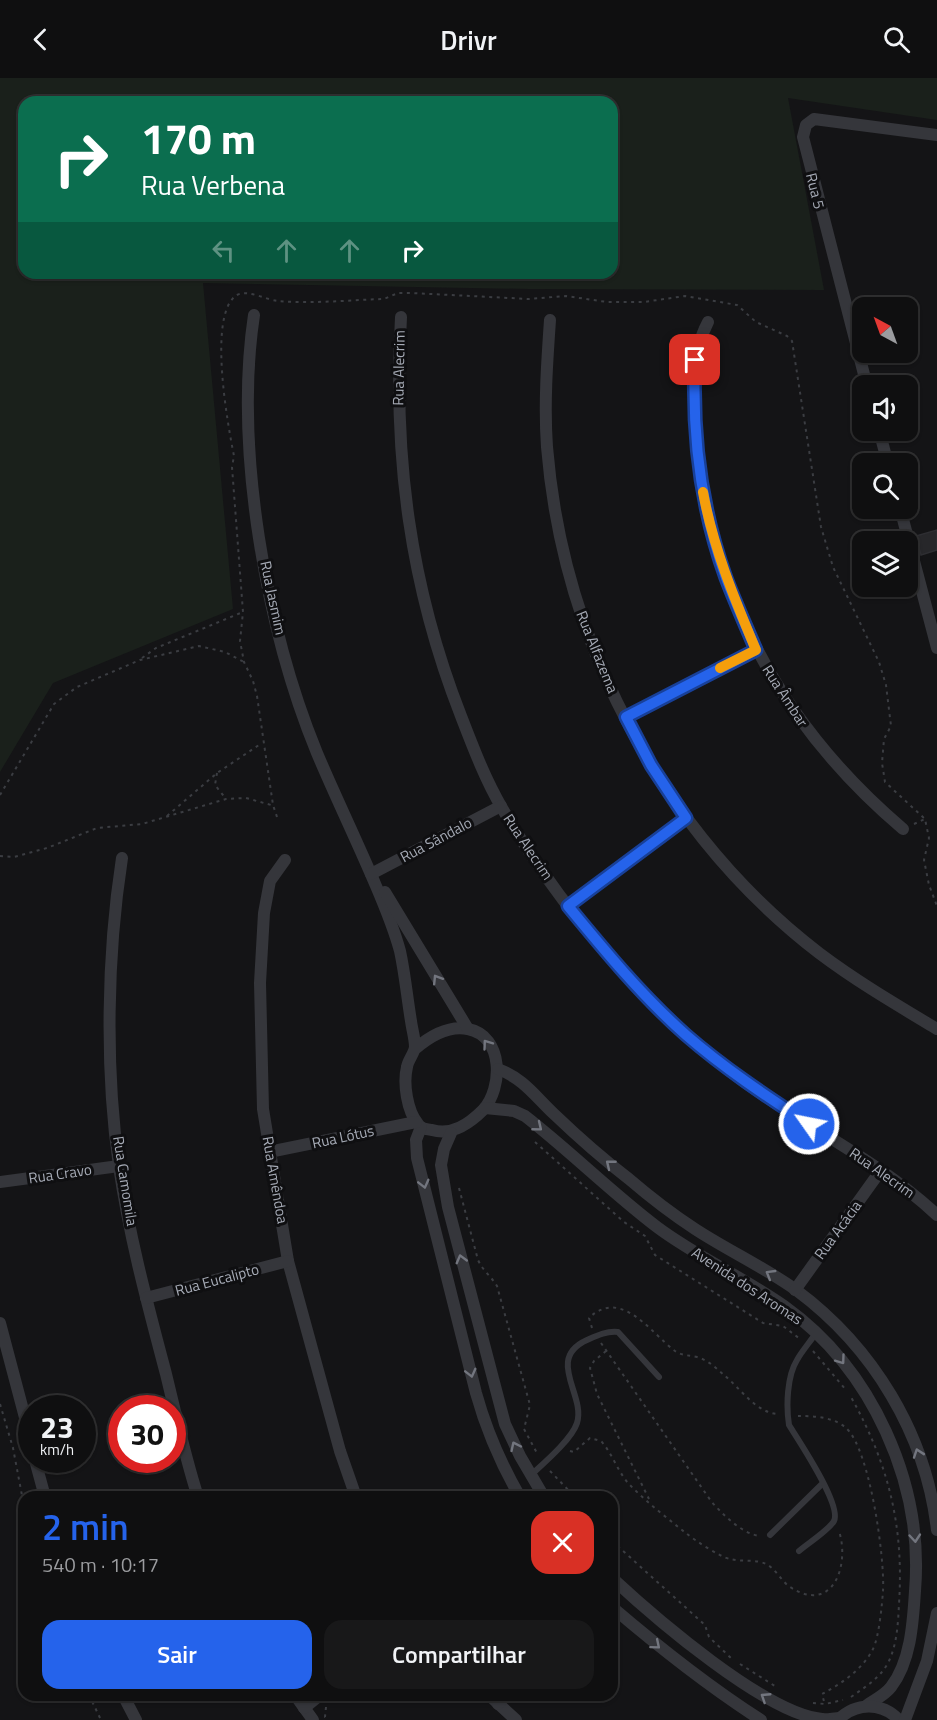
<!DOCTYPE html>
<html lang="pt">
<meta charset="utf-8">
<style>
body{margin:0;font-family:"Titillium Web",sans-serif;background:#181819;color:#f1f3f6;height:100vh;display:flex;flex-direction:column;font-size:22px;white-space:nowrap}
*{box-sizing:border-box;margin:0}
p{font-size:20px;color:#9b9c9f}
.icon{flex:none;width:33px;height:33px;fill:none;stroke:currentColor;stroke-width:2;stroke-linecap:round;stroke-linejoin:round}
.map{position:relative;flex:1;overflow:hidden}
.sheet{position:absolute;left:18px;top:1413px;width:600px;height:210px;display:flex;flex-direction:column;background:#0f0f10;border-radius:18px;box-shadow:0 2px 4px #0004,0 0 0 2px #2f2f30}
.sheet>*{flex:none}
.hud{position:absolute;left:18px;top:18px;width:600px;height:183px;border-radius:18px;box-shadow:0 2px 4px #0004,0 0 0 2px #2f2f30;background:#0b6e4f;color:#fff;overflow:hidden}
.needle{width:39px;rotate:319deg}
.controls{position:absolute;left:852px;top:219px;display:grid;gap:12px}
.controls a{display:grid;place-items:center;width:66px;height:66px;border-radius:12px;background:#0f0f10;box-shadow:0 2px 4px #0004,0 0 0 2px #2f2f30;font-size:30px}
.speed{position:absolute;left:18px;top:1317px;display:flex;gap:12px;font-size:30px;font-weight:700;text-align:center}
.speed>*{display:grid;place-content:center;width:78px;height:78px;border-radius:50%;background:#0f0f10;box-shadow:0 2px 4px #0004,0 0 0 2px #2f2f30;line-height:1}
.speed small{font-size:15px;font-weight:400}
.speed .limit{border:9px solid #d22;background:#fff;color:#111}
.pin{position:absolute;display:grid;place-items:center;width:51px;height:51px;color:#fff;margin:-26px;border-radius:12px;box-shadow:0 3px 9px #0006}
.me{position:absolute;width:66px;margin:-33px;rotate:303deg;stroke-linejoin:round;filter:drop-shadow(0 0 4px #0008)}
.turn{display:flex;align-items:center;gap:21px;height:126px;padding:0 24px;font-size:27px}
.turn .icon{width:78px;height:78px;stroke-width:2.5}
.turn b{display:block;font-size:42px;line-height:51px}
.lanes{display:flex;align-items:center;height:57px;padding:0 24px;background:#0003;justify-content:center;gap:30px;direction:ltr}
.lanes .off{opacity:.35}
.round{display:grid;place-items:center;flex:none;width:63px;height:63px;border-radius:18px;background:#181819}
.overview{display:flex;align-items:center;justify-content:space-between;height:102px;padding:0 24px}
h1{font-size:36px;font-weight:600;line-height:45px;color:#2563eb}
.cta{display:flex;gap:12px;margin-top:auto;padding:12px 24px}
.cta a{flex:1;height:69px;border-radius:18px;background:#2563eb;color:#fff;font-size:24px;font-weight:600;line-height:69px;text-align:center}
.cta a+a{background:#181819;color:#f1f3f6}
header{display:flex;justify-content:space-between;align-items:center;height:78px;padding:0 24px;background:#0f0f10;font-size:27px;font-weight:600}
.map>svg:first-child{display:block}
.green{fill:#1a201b;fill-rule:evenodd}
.building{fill:#27272a;stroke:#2e2e32;stroke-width:1.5}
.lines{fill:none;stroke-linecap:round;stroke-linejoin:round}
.path{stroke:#3b3d42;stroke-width:2;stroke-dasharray:3 4.5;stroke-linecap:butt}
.service{stroke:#35363b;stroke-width:6}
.minor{stroke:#35363b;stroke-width:12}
.oneway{stroke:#73767f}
.route-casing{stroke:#184099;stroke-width:15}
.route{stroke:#2563eb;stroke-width:10}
.slow{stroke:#f59e0b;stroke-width:10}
.labels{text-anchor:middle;stroke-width:6;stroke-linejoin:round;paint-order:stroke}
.street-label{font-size:15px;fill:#a6abb6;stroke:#0f0f11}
</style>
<header><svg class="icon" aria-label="back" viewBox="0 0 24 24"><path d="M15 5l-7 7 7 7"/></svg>Drivr<svg class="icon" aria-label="search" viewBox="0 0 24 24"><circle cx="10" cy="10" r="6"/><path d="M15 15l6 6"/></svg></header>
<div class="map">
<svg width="937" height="1642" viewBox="0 0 937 1642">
<rect width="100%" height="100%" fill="#141416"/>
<path class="green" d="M0 0H937V42L788 20 824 212 530 211 203 205 233 531 53 605 0 694ZM24 24H612V195H24Z"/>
<path class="building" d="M937 452V472L921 477 916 458Z"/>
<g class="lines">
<g class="path">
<path d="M142 580 156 570 243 534"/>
<path d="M217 695 215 707 226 721"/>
<path d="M0 717 54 626 77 609 140 582 199 568 225 574 244 584"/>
<path d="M167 738 217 695 262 665"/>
<path d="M277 739 273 727 257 618 253 603 244 584 240 563 243 534 232 389 234 378C228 348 207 235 237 217 248 211 266 222 278 223 312 226 349 222 384 221L398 215H411L529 221 566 218 607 224H644L685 218 737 227 756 244 787 258 792 263 821 449 833 489 879 584 886 607 891 648 884 661 882 685 885 704 925 741 929 760 924 782 929 807 937 828"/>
<path d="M914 746 925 741"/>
<path d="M0 778 14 779 47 770 97 750 142 746 226 721 246 720 271 727"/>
<path d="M535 1064 624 1144 645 1158 655 1177 763 1245 783 1248 800 1261"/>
<path d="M459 1110 478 1182C483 1193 491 1198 497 1208L530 1327 524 1351 538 1377"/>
<path d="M592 1250 589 1240C621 1209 651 1255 675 1273 682 1278 689 1277 697 1279 708 1282 716 1290 724 1297 740 1310 756 1335 778 1336"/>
<path d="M601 1265 711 1423C722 1436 743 1457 761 1458"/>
<path d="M606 1273 594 1283 590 1290 597 1316 649 1421"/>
<path d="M813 1273 846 1312"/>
<path d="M0 1326 13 1370 24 1428"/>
<path d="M798 1338C814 1338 834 1339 846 1350 870 1371 885 1481 883 1513 882 1527 879 1559 873 1571 863 1591 841 1606 822 1616L825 1627"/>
<path d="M570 1373 574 1374 590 1360 601 1363C612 1375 617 1392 628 1405 645 1423 667 1440 687 1456 696 1463 720 1479 730 1481 742 1484 756 1481 766 1486 776 1491 781 1503 790 1509 833 1537 850 1487 839 1453"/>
<path d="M550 1393 575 1419"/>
<path d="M612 1463 705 1547 709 1559 733 1582"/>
<path d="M740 1586 778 1610"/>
<path d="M89 1617 101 1642"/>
<path d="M851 1619C865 1609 879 1601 888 1585 897 1567 898 1546 899 1526 904 1449 889 1387 851 1319"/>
<path d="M813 1625 825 1626 843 1622"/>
<path d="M326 1629 325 1639 328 1642"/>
</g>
<g class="service">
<path d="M531 1397C544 1385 572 1361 577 1345 586 1317 545 1281 587 1262 598 1257 606 1253 618 1254L659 1299"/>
<path d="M770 1457 823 1405"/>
<path d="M799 1473C807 1466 829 1452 834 1443 842 1427 799 1363 789 1347 786 1328 787 1298 797 1282 802 1273 810 1264 816 1255"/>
</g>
<g class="minor">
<path d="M254 237C234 370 266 551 317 675 336 720 357 763 376 808 385 829 394 851 400 873 405 896 407 919 411 943 412 951 415 961 415 969 414 976 408 982 407 989 403 1005 407 1033 418 1046 421 1051 426 1051 432 1052 452 1058 469 1046 483 1032 503 1010 504 958 468 951 448 947 430 958 415 971"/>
<path d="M401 239C393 378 410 508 461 638 473 669 485 701 502 730 559 828 635 915 722 987 790 1042 873 1077 937 1137"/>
<path d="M550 242C547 285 544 327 547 369 563 565 663 755 819 875 856 903 897 927 937 951"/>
<path d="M708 244C689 280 693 321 697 360 711 519 782 648 903 751"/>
<path d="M867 308 803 59 806 47 814 41 937 57"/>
<path d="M879 352 888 386"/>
<path d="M900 430 937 570"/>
<path d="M625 639 756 572"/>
<path d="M122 780C107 877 105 990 119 1088 129 1158 148 1228 166 1296 176 1337 185 1379 198 1419"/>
<path d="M285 782 270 803 264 835 260 905 263 1031 288 1183 340 1373 356 1419"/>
<path d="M371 796 501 728"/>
<path d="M385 814 468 951"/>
<path d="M568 828 686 740"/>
<path d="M498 991C524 1001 534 1017 554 1036 578 1059 603 1081 629 1101 650 1119 672 1136 695 1151 727 1172 764 1189 796 1212 873 1269 926 1356 937 1452"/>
<path d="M485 1030 514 1033 525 1038C570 1073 611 1114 657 1149 697 1179 743 1199 784 1228 872 1291 924 1405 915 1513 913 1544 911 1583 891 1609 885 1617 874 1622 866 1628"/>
<path d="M421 1049 416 1062 417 1080 476 1315C486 1351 501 1386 520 1419"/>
<path d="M451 1055 444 1071 441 1087 448 1129 505 1346 520 1378 544 1419"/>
<path d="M269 1074 416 1044"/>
<path d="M0 1104 119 1088"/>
<path d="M795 1212 881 1092"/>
<path d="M146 1220 288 1183"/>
<path d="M0 1245 32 1366"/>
<path d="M35 1382 45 1419"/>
<path d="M612 1500C654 1539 766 1636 822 1641 827 1642 834 1640 840 1640"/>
<path d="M612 1529C660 1570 708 1608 761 1642"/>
<path d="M123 1617 136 1642"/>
<path d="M295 1617 313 1642"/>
<path d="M489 1617 516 1642"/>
<path d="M498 1626 506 1617"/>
<path d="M304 1630 320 1617"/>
<path d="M838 1642C856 1624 882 1624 899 1642"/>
<path d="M905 1642 927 1583 937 1535"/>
</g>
</g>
<defs><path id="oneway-chevron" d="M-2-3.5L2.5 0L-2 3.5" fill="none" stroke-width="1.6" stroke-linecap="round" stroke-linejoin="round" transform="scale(1.5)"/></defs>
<g class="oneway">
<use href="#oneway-chevron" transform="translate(437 901) rotate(-122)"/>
<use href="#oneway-chevron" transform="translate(487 966) rotate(-126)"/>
<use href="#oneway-chevron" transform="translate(538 1049) rotate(39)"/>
<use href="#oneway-chevron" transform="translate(610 1086) rotate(-141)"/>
<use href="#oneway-chevron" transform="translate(424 1106) rotate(76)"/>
<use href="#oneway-chevron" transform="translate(461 1181) rotate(-105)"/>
<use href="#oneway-chevron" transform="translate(770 1196) rotate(-149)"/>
<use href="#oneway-chevron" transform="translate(841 1282) rotate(54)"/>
<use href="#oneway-chevron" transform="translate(471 1295) rotate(76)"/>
<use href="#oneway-chevron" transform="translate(515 1368) rotate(-115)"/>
<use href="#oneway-chevron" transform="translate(918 1375) rotate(-109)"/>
<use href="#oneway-chevron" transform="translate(915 1460) rotate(85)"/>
<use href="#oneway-chevron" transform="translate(656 1567) rotate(40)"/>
<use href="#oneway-chevron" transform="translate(765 1619) rotate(-147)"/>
</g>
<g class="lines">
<g class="route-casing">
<path id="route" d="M695 282C692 355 701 431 726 500 735 524 746 548 756 572L626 639 651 687 686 740 568 828C605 873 642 918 686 957 724 990 766 1018 809 1046"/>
</g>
<use href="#route" class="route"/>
<path class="slow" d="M703 414C713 469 734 520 756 572L720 590"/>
</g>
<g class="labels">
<g class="street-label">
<text transform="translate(815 113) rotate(76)" y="5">Rua 5</text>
<text transform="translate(399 290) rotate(-89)" y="5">Rua Alecrim</text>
<text transform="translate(273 520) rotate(78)" y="5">Rua Jasmim</text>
<text transform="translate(597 574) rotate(68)" y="5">Rua Alfazema</text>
<text transform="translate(785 618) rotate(57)" y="5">Rua Âmbar</text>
<text transform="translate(436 762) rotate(-28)" y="5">Rua Sândalo</text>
<text transform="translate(528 769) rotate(56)" y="5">Rua Alecrim</text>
<text transform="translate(343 1059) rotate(-12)" y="5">Rua Lótus</text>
<text transform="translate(882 1095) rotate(35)" y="5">Rua Alecrim</text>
<text transform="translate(60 1096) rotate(-8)" y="5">Rua Cravo</text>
<text transform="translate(275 1102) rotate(80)" y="5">Rua Amêndoa</text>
<text transform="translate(125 1103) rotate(81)" y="5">Rua Camomila</text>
<text transform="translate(838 1152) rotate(-54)" y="5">Rua Acácia</text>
<text transform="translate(217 1202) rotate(-15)" y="5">Rua Eucalipto</text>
<text transform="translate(747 1208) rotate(33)" y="5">Avenida dos Aromas</text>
</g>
</g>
</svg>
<div class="controls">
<a><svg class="needle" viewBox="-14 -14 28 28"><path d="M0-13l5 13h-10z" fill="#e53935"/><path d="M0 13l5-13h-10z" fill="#9b9c9f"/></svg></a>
<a><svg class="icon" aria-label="sound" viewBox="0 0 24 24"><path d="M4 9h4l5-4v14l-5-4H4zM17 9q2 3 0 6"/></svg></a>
<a><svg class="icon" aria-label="search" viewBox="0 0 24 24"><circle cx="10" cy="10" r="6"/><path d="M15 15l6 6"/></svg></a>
<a><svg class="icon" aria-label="layers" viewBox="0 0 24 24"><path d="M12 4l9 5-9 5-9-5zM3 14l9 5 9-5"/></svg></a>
</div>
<div class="speed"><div>23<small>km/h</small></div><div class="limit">30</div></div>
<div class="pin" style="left:695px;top:282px;background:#d93025"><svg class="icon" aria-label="arrive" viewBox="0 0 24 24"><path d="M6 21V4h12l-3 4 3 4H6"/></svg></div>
<svg class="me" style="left:809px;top:1046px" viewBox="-20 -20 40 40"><circle r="17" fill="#2563eb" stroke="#fff" stroke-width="3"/><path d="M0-11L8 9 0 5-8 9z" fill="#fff"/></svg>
<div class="hud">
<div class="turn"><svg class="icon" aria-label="right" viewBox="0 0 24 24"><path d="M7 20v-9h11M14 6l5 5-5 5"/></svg><div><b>170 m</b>Rua Verbena</div></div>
<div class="lanes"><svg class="icon off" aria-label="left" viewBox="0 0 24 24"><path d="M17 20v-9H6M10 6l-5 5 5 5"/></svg><svg class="icon off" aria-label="ahead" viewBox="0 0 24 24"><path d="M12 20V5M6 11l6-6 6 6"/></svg><svg class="icon off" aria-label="ahead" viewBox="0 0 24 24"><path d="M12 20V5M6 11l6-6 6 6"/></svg><svg class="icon" aria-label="right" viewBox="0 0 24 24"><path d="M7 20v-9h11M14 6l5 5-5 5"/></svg></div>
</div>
<section class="sheet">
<div class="overview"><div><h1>2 min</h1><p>540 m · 10:17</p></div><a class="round" style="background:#d93025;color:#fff"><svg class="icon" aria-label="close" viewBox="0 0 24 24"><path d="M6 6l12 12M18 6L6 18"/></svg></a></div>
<div class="cta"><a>Sair</a><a>Compartilhar</a></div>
</section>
</div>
